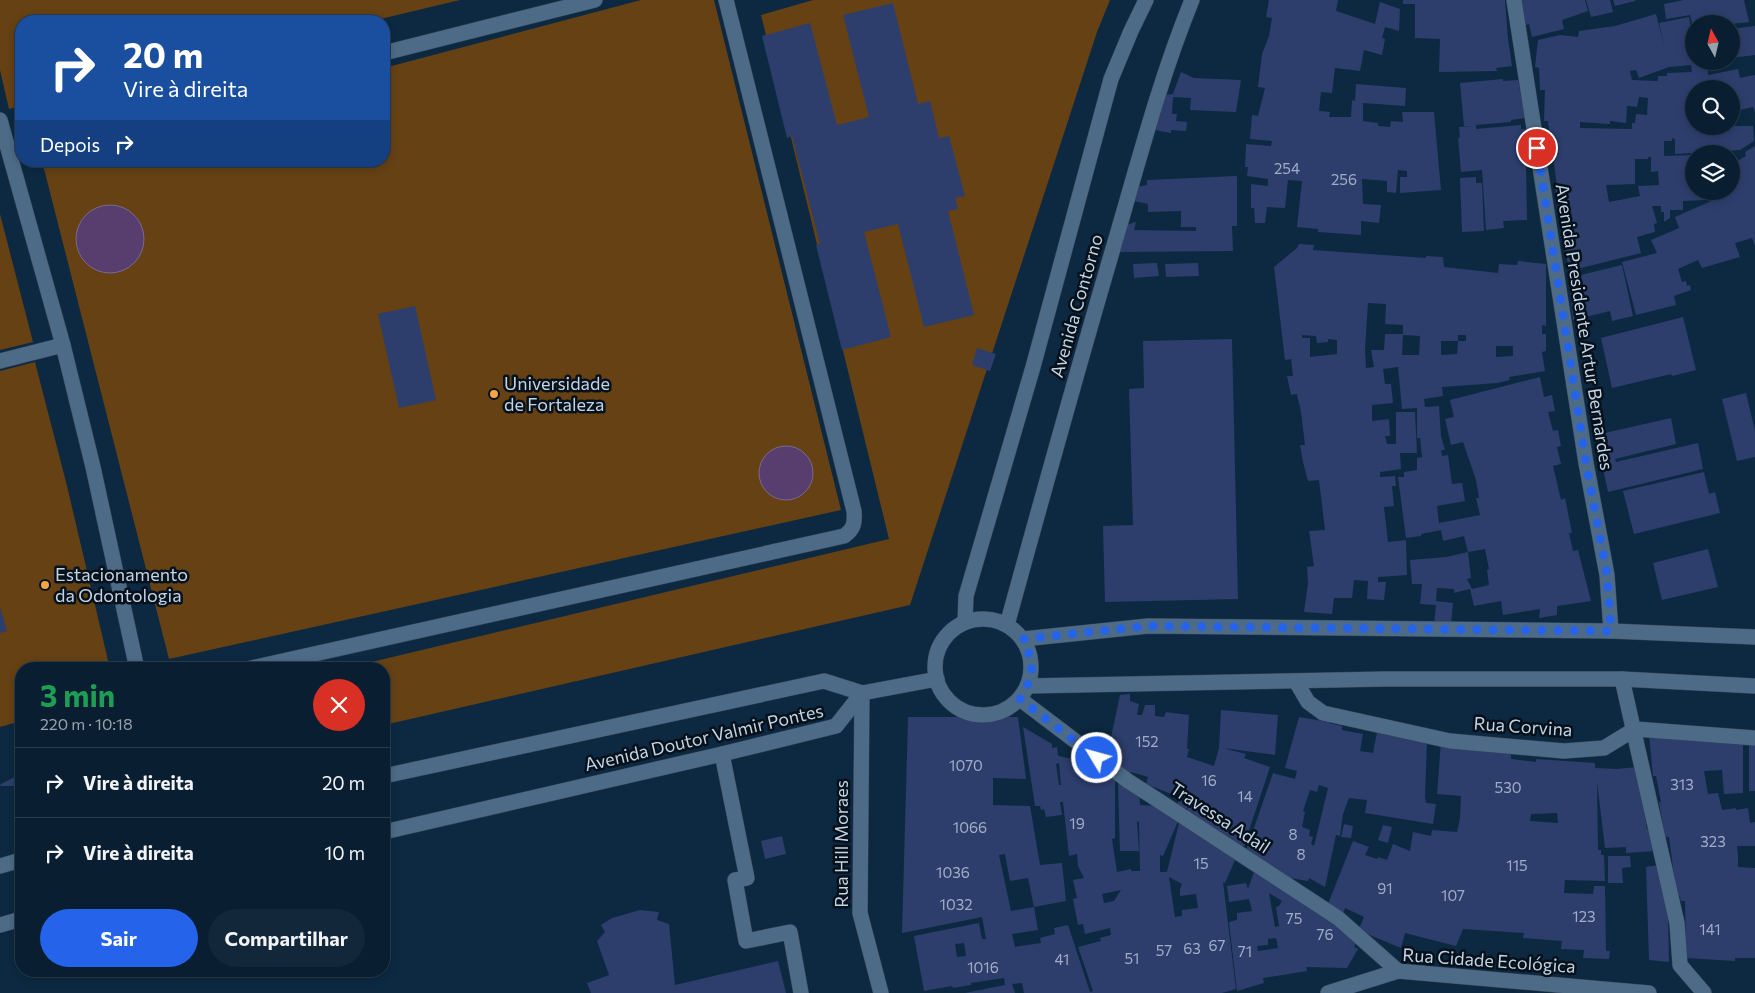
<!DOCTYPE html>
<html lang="pt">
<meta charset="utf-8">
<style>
body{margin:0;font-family:Commissioner,sans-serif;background:#122739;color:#f1f3f6;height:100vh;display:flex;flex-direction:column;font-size:19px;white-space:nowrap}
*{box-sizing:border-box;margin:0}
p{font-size:16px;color:#99a2ab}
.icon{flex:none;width:28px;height:28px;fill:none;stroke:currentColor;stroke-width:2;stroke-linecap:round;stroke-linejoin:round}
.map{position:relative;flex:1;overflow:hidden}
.side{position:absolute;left:15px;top:662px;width:375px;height:315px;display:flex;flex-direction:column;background:#091f31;border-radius:20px;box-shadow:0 2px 8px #0003,0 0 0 1px #293d4d}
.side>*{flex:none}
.banner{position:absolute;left:15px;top:15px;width:375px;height:152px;border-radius:20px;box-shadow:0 2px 8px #0003,0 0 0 1px #293d4d;background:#1a4fa0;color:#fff;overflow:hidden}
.needle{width:32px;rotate:352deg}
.fabs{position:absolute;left:1685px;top:15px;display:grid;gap:10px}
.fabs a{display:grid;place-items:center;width:55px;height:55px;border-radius:50%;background:#091f31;box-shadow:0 2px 8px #0003,0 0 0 1px #293d4d;font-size:25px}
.pin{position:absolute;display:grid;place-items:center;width:42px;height:42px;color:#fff;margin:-21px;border:2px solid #fff;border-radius:50%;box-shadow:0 1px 5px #0007}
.me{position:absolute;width:55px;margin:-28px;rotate:307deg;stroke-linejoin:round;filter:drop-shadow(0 0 4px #0008)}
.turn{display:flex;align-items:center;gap:18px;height:105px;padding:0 25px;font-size:22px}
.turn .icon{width:65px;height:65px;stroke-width:2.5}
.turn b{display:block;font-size:35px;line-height:42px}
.then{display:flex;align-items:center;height:48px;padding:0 25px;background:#0003;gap:10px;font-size:19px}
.round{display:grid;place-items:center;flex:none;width:52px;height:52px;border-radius:26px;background:#122739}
.headline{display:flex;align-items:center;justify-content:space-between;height:85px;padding:0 25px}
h1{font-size:30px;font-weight:700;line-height:38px;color:#1e9e55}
.action{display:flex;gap:10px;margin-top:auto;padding:10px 25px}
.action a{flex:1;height:58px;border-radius:30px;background:#2563eb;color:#fff;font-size:20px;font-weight:700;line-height:58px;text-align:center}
.action a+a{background:#122739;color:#f1f3f6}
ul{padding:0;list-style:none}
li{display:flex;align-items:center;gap:15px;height:70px;padding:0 25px;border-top:1px solid #293d4d}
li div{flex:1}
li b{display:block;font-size:19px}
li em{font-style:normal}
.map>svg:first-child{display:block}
.green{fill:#654114}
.water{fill:#573e6e;stroke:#776b91}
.building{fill:#2d3e6d;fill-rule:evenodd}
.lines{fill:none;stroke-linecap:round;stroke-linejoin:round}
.minor-casing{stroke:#334458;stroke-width:16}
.minor{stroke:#4d6b87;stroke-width:15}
.route{stroke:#2563eb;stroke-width:9;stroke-dasharray:0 16.2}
.poi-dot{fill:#f4a444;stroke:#06111c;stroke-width:2}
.labels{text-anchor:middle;stroke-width:5;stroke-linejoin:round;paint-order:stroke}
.number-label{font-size:15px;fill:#9eaec6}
.street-label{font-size:18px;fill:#c3d4e3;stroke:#06111c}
.poi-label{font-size:18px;fill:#c3d4e3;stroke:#06111c;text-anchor:start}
</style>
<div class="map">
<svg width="1755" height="993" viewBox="0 0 1755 993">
<rect width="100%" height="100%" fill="#0c2941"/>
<g class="green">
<path d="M0 0H460L372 21H21V106L9 109 0 70Z"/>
<path d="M641 0H714L841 510 169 659 42 161H384V68Z"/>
<path d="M813 0H1110L1097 32 910 605 384 725V669H342L889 539 761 15Z"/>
<path d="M0 214 33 342 0 350Z"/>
<path d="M35 362 67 486 110 669H21V721L0 727V371Z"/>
</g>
<g class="water">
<circle cx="110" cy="239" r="34"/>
<circle cx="786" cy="473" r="27"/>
</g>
<g class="building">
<path d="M1269 0H1338L1336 11 1375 24 1380 2 1400 9 1399 31 1385 27 1382 38 1385 39 1382 55 1364 50 1360 71 1335 68 1332 93 1321 92 1319 111 1330 112 1329 117H1351L1352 100 1355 101 1356 84 1406 88 1405 106 1363 103V121L1378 123V126L1390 127 1391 121 1403 122 1402 112H1434L1441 190 1400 193V177H1407V171L1398 170 1396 193 1387 192V181L1362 179 1363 204 1381 205 1379 223 1361 221V235L1318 232V229L1297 227 1302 181 1288 180 1285 208 1267 207 1265 223H1255L1254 208H1251V184L1268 186V179L1247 176 1248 167H1245L1246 144 1271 146 1272 141 1250 139 1252 115 1258 116 1265 88 1258 87 1262 54 1269 36 1272 18 1266 17Z"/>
<path d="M1403 0H1505L1508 39 1512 66 1496 68 1497 71 1439 72 1440 39 1415 38V4H1403Z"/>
<path d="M1520 0H1585L1588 11 1562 20 1564 29 1532 37 1529 24 1526 25Z"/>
<path d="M1586 0H1610L1613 12 1591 17Z"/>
<path d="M1613 0H1635V1L1615 6Z"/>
<path d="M1684 0H1744L1749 22 1731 24H1694L1693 28 1690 15 1666 19 1664 4Z"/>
<path d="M893 3 918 104 930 101 939 138 949 136 965 196 955 198 958 209 948 211 974 315 924 327 898 224 864 232 891 337 842 350 816 245 820 244 792 136 787 138 762 36 810 23 837 125 869 117 843 15Z"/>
<path d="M1656 14 1664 46 1659 23 1689 17 1691 30H1694V61H1708V75L1738 69 1740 78 1755 75V112L1753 107 1731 112V89H1694V126H1753L1754 141 1740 150 1675 154V139L1672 138V141H1664V156L1694 155V191H1715L1706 200 1683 201V210H1670V218L1664 222V212H1661V206H1652L1657 223 1654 224 1655 232 1637 237 1641 253 1569 271 1555 187 1557 186 1553 156 1554 146 1551 147 1548 121H1544L1545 90H1540L1539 68 1535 67 1538 40 1560 35 1578 37 1579 31 1615 26ZM1691 65 1692 72 1667 73V76H1658V81L1632 80 1630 71 1636 70 1639 78 1669 67ZM1639 97 1648 98 1647 115 1636 114 1635 123H1632V129L1580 128V122L1610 124V121L1626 123 1627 106 1637 107ZM1648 157H1651V172L1658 171 1659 185 1638 186 1640 196 1609 202 1606 185 1635 184V159H1648Z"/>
<path d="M1755 26V55L1731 58V29Z"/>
<path d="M1181 72 1194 78 1241 80 1236 112 1190 110 1191 98 1173 97 1172 114H1177L1176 121 1187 122 1186 131 1171 130V133L1155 130 1162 95 1173 94Z"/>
<path d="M1503 79V81L1518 80 1525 118 1511 120V122L1476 125V129L1521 125V129H1526L1530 166H1526L1527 220 1503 221 1504 228 1486 230 1482 170 1461 172 1458 138H1460L1459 127 1473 126H1464L1460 83Z"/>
<path d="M1755 146V246L1752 238 1735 243 1740 257 1702 268 1698 260 1678 269 1682 282 1686 281 1687 286 1690 285 1691 290 1674 296 1676 305 1636 315 1622 262 1657 253 1651 240 1679 228 1675 217 1718 198 1716 192 1717 191H1731V165L1746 156 1745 152Z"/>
<path d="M1237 176V226H1232L1233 251 1118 252 1126 225 1136 222 1134 230 1196 231V227H1181V211L1148 212V204L1134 201 1135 187 1147 185V180Z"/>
<path d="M1476 177V183H1482L1484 231 1462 232 1460 178Z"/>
<path d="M1299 244 1314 245 1313 250 1426 258V256L1443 257 1444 267 1498 273 1499 264 1517 265 1518 261 1546 264V326L1542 325V334H1546V351L1542 352 1545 371 1509 377 1510 380 1497 383 1442 387 1443 396 1424 399 1425 407 1439 406 1441 436 1445 450H1441L1442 456 1448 455 1452 484 1462 483 1465 501 1437 506 1439 523 1480 515 1476 498H1479L1476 480 1463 442 1451 445 1445 419 1454 417 1450 400 1540 377 1544 397 1552 395 1555 411 1548 412 1553 431 1558 430 1561 446 1557 447 1561 464 1553 466 1561 500 1565 498 1572 533H1569L1573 551 1578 550 1591 601 1557 606V615L1539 618 1540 609 1503 615 1501 601 1474 606 1470 589 1454 593V589L1437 588 1436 601 1453 603 1452 613 1451 627 1434 625 1436 605 1420 604 1422 584H1412L1410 560 1446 557 1468 552 1471 578 1467 579 1472 589 1489 585 1487 570 1489 569 1485 549 1468 552 1464 536 1443 541 1441 530 1421 534V536L1406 538 1398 477H1404V472L1417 470V458L1422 457 1420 438H1417V408L1402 409 1398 367 1383 369 1385 384H1391L1393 403 1372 405V421L1389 419 1390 436H1385L1387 444H1396V412H1415L1417 453H1400L1401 469 1380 472V477L1395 476 1396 486H1392L1394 506 1384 507 1388 542 1406 540 1407 575 1378 577V582H1386L1384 600 1367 599 1368 581 1354 580 1352 598H1334L1332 614 1304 612 1308 583 1307 567 1314 566 1309 531 1325 530 1319 480 1308 481 1303 462 1300 445H1305L1301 412 1297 394 1291 395 1287 376H1293L1291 359 1285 360 1274 267 1297 248ZM1368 303 1386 304 1385 324 1403 325V334H1385L1384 350H1371L1374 367 1366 368 1365 350ZM1302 335 1316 336 1317 343 1328 342V339L1337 340V354L1310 357V338H1302ZM1403 335 1420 336 1419 355H1402ZM1458 335H1466V341H1458L1457 354 1441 355V341H1458ZM1496 346H1513V356L1496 357Z"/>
<path d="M1157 263 1159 276 1134 278 1133 264Z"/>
<path d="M1198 263 1199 276 1166 277 1165 264Z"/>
<path d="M1622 265 1633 316 1612 321 1610 311 1573 320 1570 291 1583 286 1581 275Z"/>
<path d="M415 306 436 400 399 408 378 314Z"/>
<path d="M1683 317 1696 370 1672 376 1671 374 1612 388 1601 338Z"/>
<path d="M1232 339 1238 599 1105 602 1103 526 1133 525 1129 389 1144 388 1143 341Z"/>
<path d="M977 348 996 354 990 371 972 365Z"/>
<path d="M1746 393 1755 431V457L1737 461 1722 399Z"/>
<path d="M1671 418 1676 444 1615 459 1616 462 1698 443 1703 469 1608 492 1596 435Z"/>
<path d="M1704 472 1709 494 1715 492 1720 513 1634 534 1623 491Z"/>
<path d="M1708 549 1718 587 1662 600 1653 563Z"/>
<path d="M0 607 7 631 0 633Z"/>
<path d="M1130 694V701L1139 704 1137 715H1142L1145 705H1155V716L1164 717 1166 712 1189 715 1187 749H1189L1187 757 1214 766 1219 748 1221 710 1278 715 1275 755 1223 748 1246 754 1244 758 1270 767 1243 849 1186 817 1188 809 1177 806 1179 797 1146 784 1148 777 1131 772 1130 775 1107 756 1120 695Z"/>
<path d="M908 717H1018L1026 779 993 778V805L1030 806 1040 865 1062 863 1066 901 1034 907 1028 878 1010 881 1005 854 999 855 1011 911 1034 907 1038 930 1012 934 1015 947 1041 943 1040 938 1055 934 1054 928 1068 925 1090 992 1093 991 1078 947 1101 941 1100 938 1111 935 1110 928 1085 934 1083 924 1078 925 1073 899 1077 898 1073 880 1084 878 1078 866 1077 854 1069 856 1063 802H1060L1062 815 1046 817 1044 809 1041 810 1040 806H1035L1023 727 1052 744V748L1057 747 1058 756 1088 762 1103 769V774L1115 776V838L1112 839 1117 872 1131 869V871H1140L1139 821 1137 822 1139 851H1120L1118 784 1139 789 1140 805 1157 806 1179 819 1163 856 1160 855V872H1167L1179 823 1236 858 1225 883 1223 882 1236 989 1222 993H1024L1022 983 1012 984 1015 993H965L1005 985 1004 978 971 983V985L953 988 952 986 924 991 914 936 979 923 982 939H986L982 917 902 933ZM1059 763 1061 785H1059L1056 764ZM1169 877 1182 884 1180 889V896L1196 894 1198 908 1182 910V916L1175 917ZM1121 890 1114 901 1104 903 1102 894ZM964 943 966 956 957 957 955 944Z"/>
<path d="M1299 717 1329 722V723L1342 726V730L1363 734 1360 751 1373 753 1377 732 1427 740 1425 797 1426 803 1436 804 1433 824 1365 813 1367 800 1349 798 1343 814 1340 836 1336 835 1325 887 1309 878 1308 881 1284 877 1246 851 1273 773 1295 779 1297 771 1285 768ZM1319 785 1328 788 1314 846 1311 844 1313 837 1309 836 1310 830 1302 827 1305 812 1303 811 1310 790 1317 792Z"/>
<path d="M1649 735 1743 741V793L1724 794 1722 770 1704 771 1708 794 1718 793 1722 810 1736 808V810L1748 808 1750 823 1755 822V846H1737L1738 854V867L1755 868V958H1735V961L1686 958 1685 901H1681L1675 883 1669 837H1665L1659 802H1661L1656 776H1653Z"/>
<path d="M1441 742 1511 753V759L1536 762V759L1595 763V768L1617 769 1637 767 1647 829H1651L1655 851 1626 853V847L1605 848 1597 782 1598 850H1601V855H1604L1605 881 1565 880 1564 893 1593 894 1594 886H1605L1606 951H1610L1609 959 1583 958 1584 950 1561 949 1562 941 1523 938 1524 933 1463 929 1456 946 1405 933 1401 948 1372 936 1359 929 1364 917 1345 908 1343 914 1328 904 1353 841 1369 847 1365 855 1377 859 1378 857 1387 860 1393 844 1410 851 1413 832 1431 836 1432 830 1457 832 1460 818 1461 796 1437 794ZM1557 813 1558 823 1530 821 1531 814Z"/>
<path d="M1749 742 1755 743V791H1749Z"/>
<path d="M21 774V786H0L1 784Z"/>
<path d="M1344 824 1353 826 1351 838 1341 837Z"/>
<path d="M1383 825 1392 827 1388 843 1378 840Z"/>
<path d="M782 836 786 854 765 859 761 841Z"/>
<path d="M1608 856H1630L1631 867 1622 868 1623 883H1608Z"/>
<path d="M1659 865 1668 913 1669 962 1649 960 1646 867Z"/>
<path d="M1254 872 1340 928 1339 930 1357 940 1354 947 1358 949 1347 968 1306 967 1307 971 1263 978 1264 983 1237 991 1229 922 1237 920V913L1252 911 1249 899 1229 902 1227 886 1246 883 1248 889ZM1269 893 1282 901 1279 906 1276 907 1279 926 1275 927ZM1276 938 1278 948 1258 951 1257 946 1268 945V939Z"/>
<path d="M640 910 659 912 657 920 669 924 675 985 778 961 786 993H591L587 983 609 975 597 941 605 932 601 925 612 918Z"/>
</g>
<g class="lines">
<g class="minor-casing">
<g id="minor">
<path d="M1514 0 1586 463 1607 575 1611 631"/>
<path d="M384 53 595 0"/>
<path d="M0 120 63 345 93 467 137 669"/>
<path d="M0 361 63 345"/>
<circle cx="983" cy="667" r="48"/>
<path d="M965 622 966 596 1033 367 1111 79 1131 31 1146 0"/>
<path d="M1007 625C1043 494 1079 364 1117 235 1140 156 1161 76 1192 0"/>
<path d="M1023 639 1148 626 1611 631 1755 637"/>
<path d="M247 669 844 536C854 529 855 523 854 511L726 0"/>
<path d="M1622 679 1677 923 1680 965 1704 993"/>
<path d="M1298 685 1308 702 1323 713 1450 741 1564 751 1604 748 1635 729 1755 738"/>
<path d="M1027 686 1385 679H1622L1755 686"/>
<path d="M862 693 860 913 881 993"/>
<path d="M1020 699 1128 781 1150 795 1338 918 1398 971"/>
<path d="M722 754 747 878 735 880 746 941 790 932 801 993"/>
<path d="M384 776 824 681 862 693 937 679"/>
<path d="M384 832 722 754 836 726 862 693"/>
<path d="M0 866 21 860"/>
<path d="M0 925 21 919"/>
<path d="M1328 993 1398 971 1649 993"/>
</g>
</g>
<use href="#minor" class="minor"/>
</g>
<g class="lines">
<path class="route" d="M1097 758 1020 699C1035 673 1035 667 1023 639L1148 626 1611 631 1607 575 1586 463 1537 148"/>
</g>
<g class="poi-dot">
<circle cx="494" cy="394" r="5"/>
<circle cx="45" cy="585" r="5"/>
</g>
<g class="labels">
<g class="number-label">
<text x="1287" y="174">254</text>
<text x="1344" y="185">256</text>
<text x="1147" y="747">152</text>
<text x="966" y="771">1070</text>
<text x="1209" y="786">16</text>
<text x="1682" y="790">313</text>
<text x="1508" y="793">530</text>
<text x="1245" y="802">14</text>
<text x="1077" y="829">19</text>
<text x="970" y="833">1066</text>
<text x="1293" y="840">8</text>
<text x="1713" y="847">323</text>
<text x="1301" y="860">8</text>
<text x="1201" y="869">15</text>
<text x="1517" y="871">115</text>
<text x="953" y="878">1036</text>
<text x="1385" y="894">91</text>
<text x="1453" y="901">107</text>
<text x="956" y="910">1032</text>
<text x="1584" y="922">123</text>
<text x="1294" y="924">75</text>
<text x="1710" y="935">141</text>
<text x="1325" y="940">76</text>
<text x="1217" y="951">67</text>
<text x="1192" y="954">63</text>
<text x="1164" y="956">57</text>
<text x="1245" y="957">71</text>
<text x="1132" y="964">51</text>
<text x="1062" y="965">41</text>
<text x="983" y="973">1016</text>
</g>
<g class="street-label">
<text transform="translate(1077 306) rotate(-74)" y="6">Avenida Contorno</text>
<text transform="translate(1584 327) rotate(81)" y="6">Avenida Presidente Artur Bernardes</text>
<text transform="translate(1523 727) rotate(4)" y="6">Rua Corvina</text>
<text transform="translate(704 738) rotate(-13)" y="6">Avenida Doutor Valmir Pontes</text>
<text transform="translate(1220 818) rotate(33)" y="6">Travessa Adail</text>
<text transform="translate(842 844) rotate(-90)" y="6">Rua Hill Moraes</text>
<text transform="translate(1489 961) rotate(4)" y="6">Rua Cidade Ecológica</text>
</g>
<g class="poi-label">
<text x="504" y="390">Universidade<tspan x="504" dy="21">de Fortaleza</tspan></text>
<text x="55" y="581">Estacionamento<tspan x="55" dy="21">da Odontologia</tspan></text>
</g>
</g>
</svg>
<div class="fabs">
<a><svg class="needle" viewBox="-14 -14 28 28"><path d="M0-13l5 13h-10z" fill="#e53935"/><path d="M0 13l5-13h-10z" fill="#99a2ab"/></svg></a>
<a><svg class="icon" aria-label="search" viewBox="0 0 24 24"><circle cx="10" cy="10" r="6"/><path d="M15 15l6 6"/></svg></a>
<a><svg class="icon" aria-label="layers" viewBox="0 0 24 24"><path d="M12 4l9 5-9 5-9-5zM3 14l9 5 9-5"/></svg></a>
</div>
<div class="pin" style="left:1537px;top:148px;background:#d93025"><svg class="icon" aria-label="arrive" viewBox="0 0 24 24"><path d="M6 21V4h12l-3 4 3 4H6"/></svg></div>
<svg class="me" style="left:1097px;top:758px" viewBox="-20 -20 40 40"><circle r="17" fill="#2563eb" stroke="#fff" stroke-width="3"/><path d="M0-11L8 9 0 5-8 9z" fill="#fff"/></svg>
<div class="banner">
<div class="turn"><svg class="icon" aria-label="right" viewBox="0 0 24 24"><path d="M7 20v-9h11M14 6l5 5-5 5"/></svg><div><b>20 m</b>Vire à direita</div></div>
<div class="then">Depois<svg class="icon" aria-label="right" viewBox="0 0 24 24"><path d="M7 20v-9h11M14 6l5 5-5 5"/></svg></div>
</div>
<section class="side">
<div class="headline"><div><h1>3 min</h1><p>220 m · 10:18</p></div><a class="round" style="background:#d93025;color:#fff"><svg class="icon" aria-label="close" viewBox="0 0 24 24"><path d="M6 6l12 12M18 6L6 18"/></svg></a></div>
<ul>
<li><svg class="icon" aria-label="right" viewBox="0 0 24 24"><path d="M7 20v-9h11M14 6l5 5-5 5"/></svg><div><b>Vire à direita</b></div><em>20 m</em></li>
<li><svg class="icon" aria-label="right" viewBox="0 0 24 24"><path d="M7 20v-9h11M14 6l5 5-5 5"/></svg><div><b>Vire à direita</b></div><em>10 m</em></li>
</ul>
<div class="action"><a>Sair</a><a>Compartilhar</a></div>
</section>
</div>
